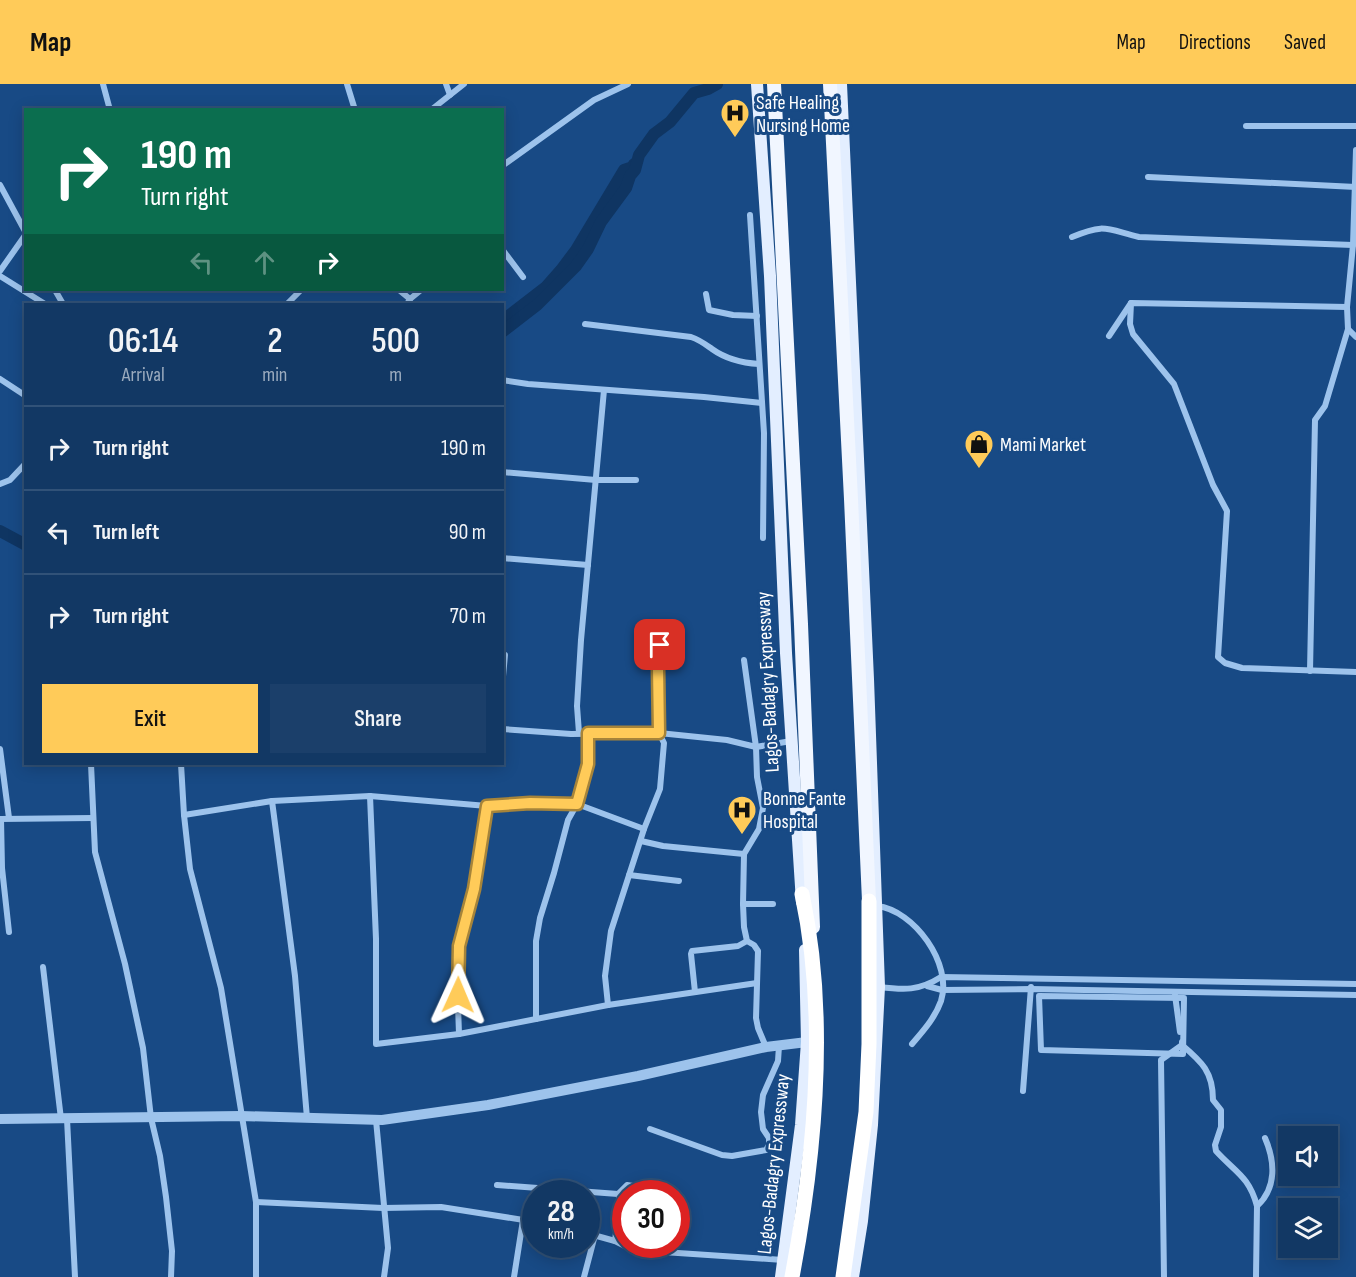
<!DOCTYPE html>
<style>
body{margin:0;font-family:"Sofia Sans Condensed",sans-serif;background:#1b3f6a;color:#f1f3f6;height:100vh;display:flex;flex-direction:column;font-size:22px;white-space:nowrap}
*{box-sizing:border-box;margin:0}
p{font-size:20px;color:#9cacbf}
.icon{flex:none;width:33px;height:33px;fill:none;stroke:currentColor;stroke-width:2;stroke-linecap:round;stroke-linejoin:round}
.map{position:relative;flex:1;overflow:hidden}
.drawer{position:absolute;left:24px;top:219px;width:480px;height:462px;display:flex;flex-direction:column;background:#123864;border-radius:0px;box-shadow:0 3px 15px #0003,0 0 0 2px #315278}
.drawer>*{flex:none}
.guide{position:absolute;left:24px;top:24px;width:480px;height:183px;border-radius:0px;box-shadow:0 3px 15px #0003,0 0 0 2px #315278;background:#0b6e4f;color:#fff;overflow:hidden}
.buttons{position:absolute;left:1278px;top:1042px;display:grid;gap:12px}
.buttons a{display:grid;place-items:center;width:60px;height:60px;border-radius:0px;background:#123864;box-shadow:0 3px 15px #0003,0 0 0 2px #315278;font-size:30px}
.speed{position:absolute;left:522px;top:1096px;display:flex;gap:12px;font-size:30px;font-weight:700;text-align:center}
.speed>*{display:grid;place-content:center;width:78px;height:78px;border-radius:50%;background:#123864;box-shadow:0 3px 15px #0003,0 0 0 2px #315278;line-height:1}
.speed small{font-size:15px;font-weight:400}
.speed .limit{border:9px solid #d22;background:#fff;color:#111}
.pin{position:absolute;display:grid;place-items:center;width:51px;height:51px;color:#fff;margin:-26px;border-radius:12px;box-shadow:0 3px 9px #0006}
.me{position:absolute;width:66px;margin:-33px;rotate:1deg;stroke-linejoin:round;filter:drop-shadow(0 0 4px #0008)}
.turn{display:flex;align-items:center;gap:21px;height:126px;padding:0 18px;font-size:27px}
.turn .icon{width:78px;height:78px;stroke-width:2.5}
.turn b{display:block;font-size:42px;line-height:51px}
.lanes{display:flex;align-items:center;height:57px;padding:0 18px;background:#0003;justify-content:center;gap:30px;direction:ltr}
.lanes .off{opacity:.35}
.eta{display:flex;justify-content:space-evenly;align-items:center;height:102px;text-align:center}
.eta b{font-size:36px;font-weight:600;line-height:42px}
.button{display:flex;gap:12px;margin-top:auto;padding:12px 18px}
.button a{flex:1;height:69px;border-radius:0px;background:#ffcb59;color:#111;font-size:24px;font-weight:600;line-height:69px;text-align:center}
.button a+a{background:#1b3f6a;color:#f1f3f6}
ul{padding:0;list-style:none}
li{display:flex;align-items:center;gap:18px;height:84px;padding:0 18px;border-top:2px solid #315278}
li div{flex:1}
li b{display:block;font-size:22px}
li em{font-style:normal}
header{display:flex;align-items:center;gap:36px;box-sizing:border-box;height:84px;padding:0 30px;background:#ffcb59;color:#111}
header strong{font-size:28px}
nav{display:flex;gap:33px;margin-inline-start:auto;font-size:21px}
.map>svg:first-child{display:block}
.lines{fill:none;stroke-linecap:round;stroke-linejoin:round}
.river{stroke:#0f3562;stroke-width:12}
.minor{stroke:#9dc3ec;stroke-width:6}
.tertiary{stroke:#9dc3ec;stroke-width:10}
.primary{stroke:#e3eeff;stroke-width:12}
.trunk{stroke:#f1f6ff;stroke-width:14}
.motorway{stroke:#fff;stroke-width:15}
.route-casing{stroke:#a6843a;stroke-width:15}
.route{stroke:#ffcb59;stroke-width:10}
.labels{text-anchor:middle;stroke-width:6;stroke-linejoin:round;paint-order:stroke}
.poi-label{font-size:20px;fill:#fff;stroke:#184a85;text-anchor:start}
.street-label{font-size:20px;fill:#fff;stroke:#184a85}
</style>
<header>
<strong>Map</strong>
<nav><a>Map</a><a>Directions</a><a>Saved</a></nav>
</header>
<div class="map">
<svg width="1356" height="1193" viewBox="0 0 1356 1193">
<rect width="100%" height="100%" fill="#184a85"/>
<g class="lines">
<g class="river">
<path d="M502 237 546 203 561 186 576 166 624 86 633 83 634 80"/>
<path d="M502 248 537 221 576 182 588 165 601 138 626 104 630 92 635 86 639 71 654 50 670 38 694 9 708 5 717 0"/>
<path d="M0 447 26 461"/>
</g>
<g class="minor">
<path d="M103 0 110 26"/>
<path d="M347 0 355 26"/>
<path d="M446 0 450 11"/>
<path d="M431 26 464 0"/>
<path d="M1246 42H1356"/>
<path d="M1356 66 1353 161 1347 223 1348 245 1356 253"/>
<path d="M502 82 594 16 628 0"/>
<path d="M1148 93 1356 103"/>
<path d="M0 101 26 149"/>
<path d="M750 131 764 349 763 454"/>
<path d="M1072 153C1105 139 1106 145 1139 153L1353 161"/>
<path d="M502 165 523 193"/>
<path d="M0 187 26 150"/>
<path d="M0 192 45 220"/>
<path d="M55 206 63 220"/>
<path d="M172 206H177"/>
<path d="M399 206 410 215"/>
<path d="M706 210 709 226 733 231 757 232"/>
<path d="M1131 219 1130 240 1133 250 1174 300 1213 401 1227 427 1218 573 1225 579 1242 584 1356 588"/>
<path d="M287 220 301 206"/>
<path d="M407 220 410 215 421 206"/>
<path d="M585 240 691 253C700 256 705 260 712 265 726 275 742 279 759 280"/>
<path d="M1109 252 1131 219 1347 223"/>
<path d="M0 295 26 312"/>
<path d="M502 296 528 300 704 313 762 319"/>
<path d="M502 388 596 396H636"/>
<path d="M0 400 10 396 26 379"/>
<path d="M502 474 588 481"/>
<path d="M744 576 756 663 757 693 763 724 759 745 744 770 743 820 744 843 747 857 754 861 758 867 756 934 758 944 766 963"/>
<path d="M1310 587 1315 336 1325 322 1348 245"/>
<path d="M502 603 505 571"/>
<path d="M502 645 571 650 659 649 727 656 756 663 791 657"/>
<path d="M579 649 577 622 581 556 604 306"/>
<path d="M0 665 9 734"/>
<path d="M91 680 95 768 125 880 143 964 151 1034 160 1072 166 1113 172 1167 171 1193"/>
<path d="M181 680 184 731 190 785 221 904 256 1118V1193"/>
<path d="M370 712 376 855V960L459 950 608 921 757 899"/>
<path d="M272 717 295 892 307 1034"/>
<path d="M184 731 272 717 370 712 487 722 530 719 577 720 644 745"/>
<path d="M0 735 93 734"/>
<path d="M1 735 2 784 9 848"/>
<path d="M641 757 663 762 744 770"/>
<path d="M629 791 679 797"/>
<path d="M743 820H773"/>
<path d="M877 822C914 826 953 880 941 917 935 934 923 947 912 960"/>
<path d="M43 883 61 1035"/>
<path d="M927 902 942 906 1031 905 1356 911"/>
<path d="M879 903C904 906 919 907 941 893L1356 900"/>
<path d="M695 908 691 870 692 867 738 862 747 857"/>
<path d="M1175 911 1180 948"/>
<path d="M1039 912 1184 914 1183 970 1041 966Z"/>
<path d="M608 921 605 892 611 847 644 745 660 705 664 659 659 649 658 583 663 540"/>
<path d="M536 935V857L540 834 554 789 568 736 577 720 588 680V649"/>
<path d="M459 950 457 892 459 862 474 805 487 722"/>
<path d="M1182 961C1202 978 1213 988 1213 1016L1221 1026V1043L1215 1061 1216 1067C1235 1088 1249 1092 1257 1122L1256 1193"/>
<path d="M1023 1007 1031 903"/>
<path d="M67 1035 75 1193"/>
<path d="M376 1036 388 1164 384 1193"/>
<path d="M650 1045 722 1071 732 1072 766 1066 769 1061V1054L763 1045 761 1028 763 1011 778 977 779 962"/>
<path d="M497 1101 618 1110 620 1115 615 1157"/>
<path d="M618 1110 627 1101 670 1108"/>
<path d="M256 1118 383 1124 441 1123 536 1138"/>
<path d="M1257 1122C1277 1104 1275 1077 1265 1054"/>
<path d="M586 1149 615 1157 633 1166 783 1176"/>
<path d="M514 1193 523 1136"/>
<path d="M584 1193 595 1151"/>
<path d="M1164 1193 1161 976 1182 961V958"/>
</g>
<path class="tertiary" d="M0 1035 241 1032 382 1036 488 1021 638 992 766 963 807 958"/>
<g class="primary">
<path d="M757 0 770 192 786 569 802 818"/>
<path d="M841 0 868 595 879 903 872 1041 862 1137 853 1193"/>
<path d="M781 1193 801 1041 807 958 805 866"/>
</g>
<g class="trunk">
<path d="M774 0 801 540 813 843"/>
<path d="M830 0 851 415 869 817"/>
</g>
<g class="motorway">
<path d="M792 1193C815 1072 828 931 802 810"/>
<path d="M843 1193 866 1028 869 960V817"/>
</g>
</g>
<g class="lines">
<g class="route-casing">
<path id="route" d="M458 911 459 862 474 805 487 722 530 719 577 720 588 680V649H659L658 583 660 561"/>
</g>
<use href="#route" class="route"/>
</g>
<defs>
<g id="hospital-pin" transform="scale(1.5)"><path d="M0 17L-7.5 6A9.5 9.5 0 1 1 7.5 6Z" fill="#ffcb59" stroke="#184a85"/><path d="M-5-5h3v3.5h4V-5h3V5h-3V1.5h-4V5h-3Z" fill="#111"/></g>
<g id="shop-pin" transform="scale(1.5)"><path d="M0 17L-7.5 6A9.5 9.5 0 1 1 7.5 6Z" fill="#ffcb59" stroke="#184a85"/><path d="M-5-2.5h2.3a2.7 3.5 0 0 1 5.4 0H5L5.5 6h-11ZM-1.5-2.5h3a1.5 2.3 0 0 0-3 0Z" fill="#111"/></g>
</defs>
<g fill-rule="evenodd">
<use href="#hospital-pin" x="735" y="29"/>
<use href="#shop-pin" x="979" y="360"/>
<use href="#hospital-pin" x="742" y="726"/>
</g>
<g class="labels">
<g class="poi-label">
<text x="756" y="25">Safe Healing<tspan x="756" dy="23">Nursing Home</tspan></text>
<text x="1000" y="367">Mami Market</text>
<text x="763" y="721">Bonne Fante<tspan x="763" dy="23">Hospital</tspan></text>
</g>
<g class="street-label">
<text transform="translate(767 598) rotate(-93)" y="7">Lagos-Badagry Expressway</text>
<text transform="translate(773 1080) rotate(-84)" y="7">Lagos-Badagry Expressway</text>
</g>
</g>
</svg>
<div class="buttons">
<a><svg class="icon" aria-label="sound" viewBox="0 0 24 24"><path d="M4 9h4l5-4v14l-5-4H4zM17 9q2 3 0 6"/></svg></a>
<a><svg class="icon" aria-label="layers" viewBox="0 0 24 24"><path d="M12 4l9 5-9 5-9-5zM3 14l9 5 9-5"/></svg></a>
</div>
<div class="speed"><div>28<small>km/h</small></div><div class="limit">30</div></div>
<div class="pin" style="left:660px;top:561px;background:#d93025"><svg class="icon" aria-label="arrive" viewBox="0 0 24 24"><path d="M6 21V4h12l-3 4 3 4H6"/></svg></div>
<svg class="me" style="left:458px;top:911px" viewBox="-20 -20 40 40"><path d="M0-17L14 15 0 8-14 15z" fill="#ffcb59" stroke="#fff" stroke-width="4"/></svg>
<div class="guide">
<div class="turn"><svg class="icon" aria-label="right" viewBox="0 0 24 24"><path d="M7 20v-9h11M14 6l5 5-5 5"/></svg><div><b>190 m</b>Turn right</div></div>
<div class="lanes"><svg class="icon off" aria-label="left" viewBox="0 0 24 24"><path d="M17 20v-9H6M10 6l-5 5 5 5"/></svg><svg class="icon off" aria-label="ahead" viewBox="0 0 24 24"><path d="M12 20V5M6 11l6-6 6 6"/></svg><svg class="icon" aria-label="right" viewBox="0 0 24 24"><path d="M7 20v-9h11M14 6l5 5-5 5"/></svg></div>
</div>
<section class="drawer">
<div class="eta">
<div><b>06:14</b><p>Arrival</p></div>
<div><b>2</b><p>min</p></div>
<div><b>500</b><p>m</p></div>
</div>
<ul>
<li><svg class="icon" aria-label="right" viewBox="0 0 24 24"><path d="M7 20v-9h11M14 6l5 5-5 5"/></svg><div><b>Turn right</b></div><em>190 m</em></li>
<li><svg class="icon" aria-label="left" viewBox="0 0 24 24"><path d="M17 20v-9H6M10 6l-5 5 5 5"/></svg><div><b>Turn left</b></div><em>90 m</em></li>
<li><svg class="icon" aria-label="right" viewBox="0 0 24 24"><path d="M7 20v-9h11M14 6l5 5-5 5"/></svg><div><b>Turn right</b></div><em>70 m</em></li>
</ul>
<div class="button"><a>Exit</a><a>Share</a></div>
</section>
</div>
